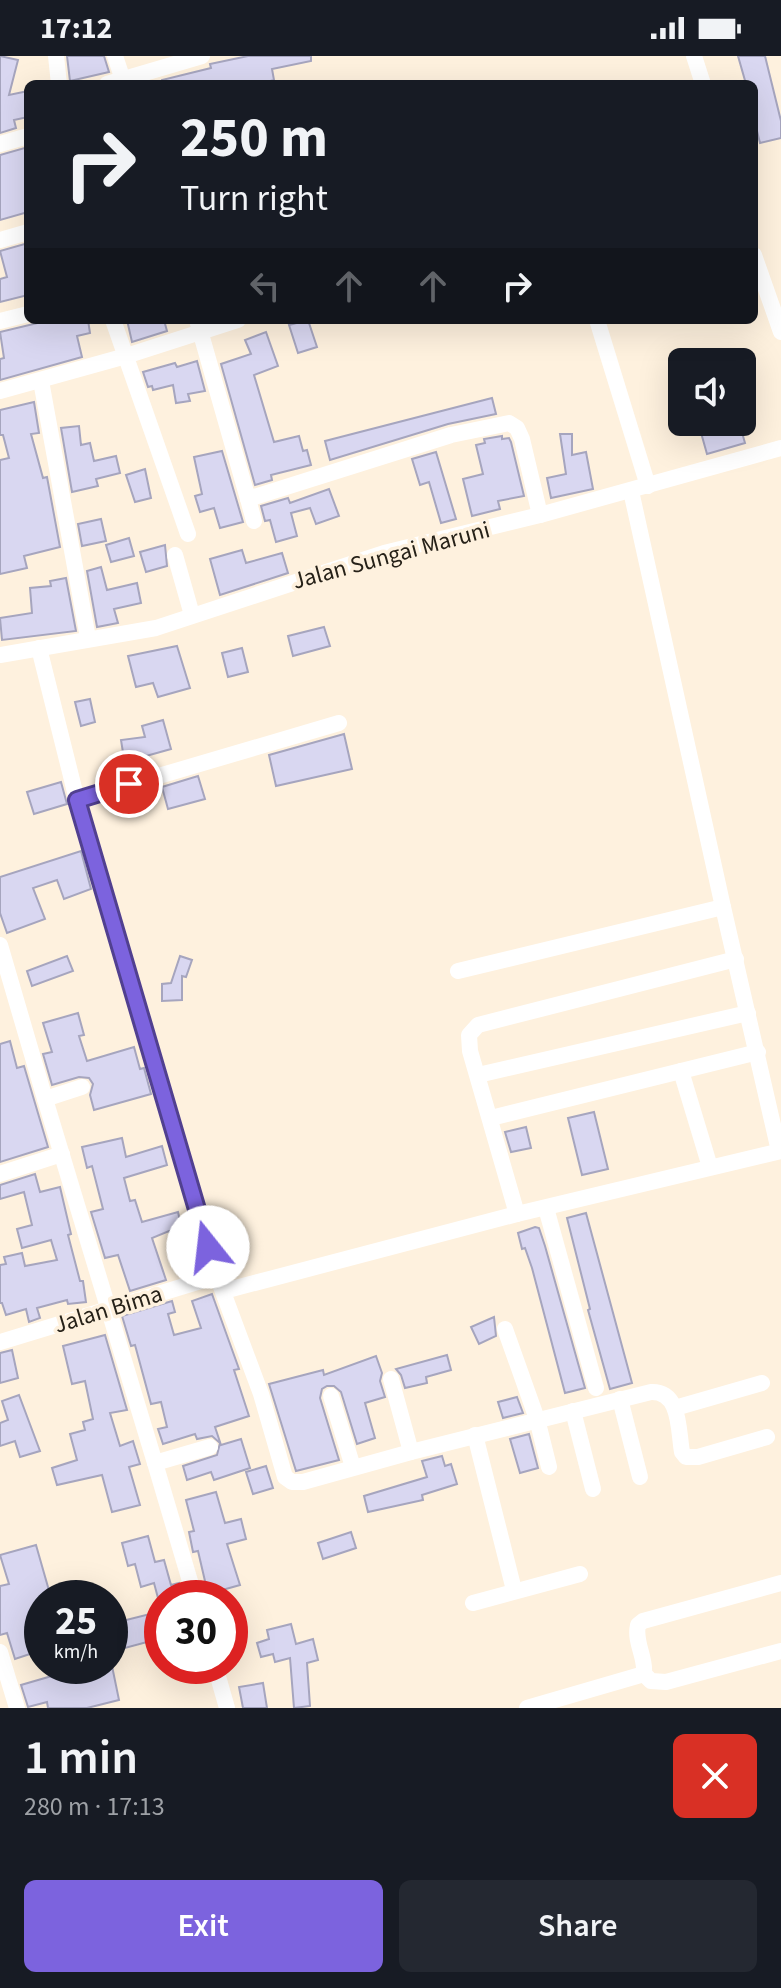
<!DOCTYPE html>
<meta charset="utf-8">
<style>
body{margin:0;font-family:"Source Sans 3",sans-serif;background:#242831;color:#f1f3f6;height:100vh;display:flex;flex-direction:column;font-size:30px;white-space:nowrap}
*{box-sizing:border-box;margin:0}
p{font-size:26px;color:#9ea1a6}
.icon{flex:none;width:44px;height:44px;fill:none;stroke:currentColor;stroke-width:2;stroke-linecap:round;stroke-linejoin:round}
.map{position:relative;height:1652px;overflow:hidden}
.side{display:flex;flex-direction:column;background:#171b24;flex:1}
.side>*{flex:none}
.top-card{position:absolute;left:24px;top:24px;width:734px;height:244px;border-radius:12px;box-shadow:0 8px 32px #0002;background:#171b24;color:#f1f3f6;overflow:hidden}
.fabs{position:absolute;left:668px;top:292px;display:grid;gap:16px}
.fabs a{display:grid;place-items:center;width:88px;height:88px;border-radius:12px;background:#171b24;box-shadow:0 8px 32px #0002;font-size:40px}
.speed{position:absolute;left:24px;top:1524px;display:flex;gap:16px;font-size:40px;font-weight:700;text-align:center}
.speed>*{display:grid;place-content:center;width:104px;height:104px;border-radius:50%;background:#171b24;box-shadow:0 8px 32px #0002;line-height:1}
.speed small{font-size:20px;font-weight:400}
.speed .limit{border:12px solid #d22;background:#fff;color:#111}
.pin{position:absolute;display:grid;place-items:center;width:68px;height:68px;color:#fff;margin:-34px;border:4px solid #fff;border-radius:50%;box-shadow:0 2px 8px #0007}
.me{position:absolute;width:88px;margin:-44px;rotate:344deg;stroke-linejoin:round;filter:drop-shadow(0 0 6px #0008)}
.turn{display:flex;align-items:center;gap:28px;height:168px;padding:0 24px;font-size:36px}
.turn .icon{width:104px;height:104px;stroke-width:2.5}
.turn b{display:block;font-size:56px;line-height:68px}
.lanes{display:flex;align-items:center;height:76px;padding:0 24px;background:#0003;justify-content:center;gap:40px;direction:ltr}
.lanes .off{opacity:.35}
.round{display:grid;place-items:center;flex:none;width:84px;height:84px;border-radius:12px;background:#242831}
.head{display:flex;align-items:center;justify-content:space-between;height:136px;padding:0 24px}
h1{font-size:48px;font-weight:600;line-height:60px}
.action{display:flex;gap:16px;margin-top:auto;padding:16px 24px}
.action a{flex:1;height:92px;border-radius:12px;background:#7c63de;color:#fff;font-size:32px;font-weight:600;line-height:92px;text-align:center}
.action a+a{background:#242831;color:#f1f3f6}
.status{display:flex;justify-content:space-between;align-items:center;height:56px;padding:0 40px;background:#171b24;direction:ltr}
.status svg{height:22px;fill:currentColor}
.map>svg:first-child{display:block}
.building{fill:#d9d7f1;stroke:#a6a5be;stroke-width:2}
.lines{fill:none;stroke-linecap:round;stroke-linejoin:round}
.minor{stroke:#fff;stroke-width:16}
.route-casing{stroke:#514090;stroke-width:20}
.route{stroke:#7c63de;stroke-width:14}
.labels{text-anchor:middle;stroke-width:7;stroke-linejoin:round;paint-order:stroke}
.street-label{font-size:24px;fill:#262118;stroke:#fef1de}
</style>
<div class="status"><b>17:12</b><svg viewBox="0 0 49 12"><path d="M0 12V9h3v3zM5 12V6h3v6zM10 12V3h3v9zM15 12V0h3v12zM26 1h20v11H26zM47 4h2v5h-2z"/></svg></div>
<div class="map">
<svg width="781" height="1652" viewBox="0 0 781 1652">
<rect width="100%" height="100%" fill="#fef1de"/>
<g class="building">
<path d="M0 0 18 4 9 39 28 35V61L14 64 16 72 0 77Z"/>
<path d="M67 0H104L109 16 70 25Z"/>
<path d="M248 0H311V5L272 13 274 24 260 28H162V24L211 12 210 8Z"/>
<path d="M738 0H765L781 65V82L760 87 754 63V28H746Z"/>
<path d="M28 91V156L0 164V99Z"/>
<path d="M28 187V239L0 246V223L7 221 0 195Z"/>
<path d="M50 264H88L90 277 77 280 82 301 0 324V303L4 302 0 276Z"/>
<path d="M127 264H164L167 275 132 286Z"/>
<path d="M308 264 317 291 298 297 289 269Z"/>
<path d="M266 276 278 310 254 319 274 386 299 380 303 395 307 394 311 409 271 419 272 424 255 429 221 308 251 298 245 284Z"/>
<path d="M197 305 205 335 188 338 190 345 176 347 173 329 153 334 152 330 148 331 143 316 175 307 177 311Z"/>
<path d="M492 342 496 358 448 368 330 404 325 385Z"/>
<path d="M34 346 39 377 31 378 43 422 47 421 60 491 24 500 27 512 0 518V404L9 402 3 379H0V354Z"/>
<path d="M698 366H739L745 387 707 398Z"/>
<path d="M79 370 81 389 90 387 94 405 116 400 120 417 96 423 98 430 72 436 61 372Z"/>
<path d="M560 378H572V399L586 396 593 433 551 442 547 422 566 418Z"/>
<path d="M502 380V383L509 382 511 386 524 440 498 445 500 453 472 460 463 423 483 418 476 389 485 387 484 383Z"/>
<path d="M222 395 243 466 220 472 214 452 200 456 195 440 202 438 194 401Z"/>
<path d="M436 396 456 463 441 467 429 426 420 429 412 403Z"/>
<path d="M145 413 151 442 135 446 126 419Z"/>
<path d="M329 433 339 460 316 468 310 452 291 457 297 480 276 486 270 464 265 465 261 450 288 442 290 447Z"/>
<path d="M101 463 106 485 82 490 78 468Z"/>
<path d="M129 482 134 500 111 506 106 489Z"/>
<path d="M165 489 167 510 146 516 140 496Z"/>
<path d="M242 494 246 507 282 497 288 517 220 539 210 503Z"/>
<path d="M101 511 107 534 137 527 141 547 114 553 118 567 97 571 87 515Z"/>
<path d="M66 522 76 575 2 584 0 562 32 557 30 532 51 530 50 525Z"/>
<path d="M324 571 330 590 293 600 288 580Z"/>
<path d="M177 590 190 632 158 641 153 627 136 631 128 600Z"/>
<path d="M242 592 248 616 228 621 222 597Z"/>
<path d="M90 643 95 666 81 670 75 646Z"/>
<path d="M163 664 171 693 146 700V706L125 709 121 684 145 681 142 670Z"/>
<path d="M344 678 352 713 276 730 269 699Z"/>
<path d="M198 720 205 743 168 753 162 731Z"/>
<path d="M61 726 67 748 34 758 27 736Z"/>
<path d="M81 795 91 833 64 843 57 824 33 832 45 863 7 877 0 857V821Z"/>
<path d="M67 900 73 915 32 930 27 915Z"/>
<path d="M180 900 192 904 186 921 182 920V944L162 945V928L171 927Z"/>
<path d="M78 957 84 979 79 980 87 1005 134 991 140 1013 144 1012 151 1038 94 1054 90 1039 93 1028 89 1022 79 1021 52 1029 43 998 52 996 43 967Z"/>
<path d="M10 985 17 1012 24 1010 48 1091 0 1106V988Z"/>
<path d="M594 1056 608 1113 582 1119 568 1062Z"/>
<path d="M526 1071 531 1092 511 1096 505 1076Z"/>
<path d="M122 1082 126 1101 162 1090 167 1109 124 1122 130 1145 135 1144 142 1166 178 1156 182 1174 170 1177 169 1175 152 1182 166 1224 130 1235 118 1199 105 1202 91 1156 103 1153 92 1110 87 1112 82 1091Z"/>
<path d="M35 1118 40 1136 60 1131 71 1178 68 1179 80 1225H83L86 1246 68 1248 67 1244 37 1252 40 1262 29 1266 26 1253 6 1259 2 1247H0V1209L6 1208 4 1201 22 1197 25 1210 57 1204 51 1184 22 1192 17 1173 32 1169 24 1136 0 1143V1129Z"/>
<path d="M586 1157 632 1327 610 1333 588 1254 590 1253 567 1162Z"/>
<path d="M535 1171 539 1172 545 1190 585 1332 565 1337 532 1212 525 1192 522 1193 518 1177Z"/>
<path d="M212 1238 239 1313 234 1314 249 1360 215 1371 221 1389 241 1383 250 1412 214 1424 211 1416 187 1424 183 1410 217 1399 220 1387 212 1380 197 1383 195 1378 163 1388 158 1373 167 1371 161 1346 151 1348 135 1289 131 1290 122 1260 172 1245 175 1256 168 1258 174 1279 201 1272 192 1245Z"/>
<path d="M494 1261 496 1280 479 1288 471 1271Z"/>
<path d="M105 1279 127 1354 110 1357 120 1390 133 1385 140 1408 129 1411 140 1449 112 1456 102 1419 57 1429 52 1412 77 1404 70 1378 85 1374 83 1366 93 1363 85 1325 72 1328 63 1290Z"/>
<path d="M12 1294 18 1322 0 1327V1297Z"/>
<path d="M447 1299 451 1314 426 1321 427 1327 405 1332 401 1319 396 1313Z"/>
<path d="M376 1300 382 1317 380 1325 385 1341 365 1347 375 1382 357 1388 341 1336 334 1330H327L322 1333 320 1342 339 1404 296 1415 269 1328 323 1314 324 1319Z"/>
<path d="M19 1339 40 1395 20 1401 15 1385 0 1390V1367L8 1364 2 1345Z"/>
<path d="M517 1341 523 1357 503 1362 498 1346Z"/>
<path d="M529 1378 538 1412 520 1417 510 1383Z"/>
<path d="M442 1400 445 1410 451 1408 457 1428 422 1439 423 1444 368 1456 364 1440 427 1421 422 1405Z"/>
<path d="M266 1410 273 1432 253 1438 246 1416Z"/>
<path d="M216 1436 225 1467 241 1463 246 1483 227 1488 240 1529 208 1538 198 1495 193 1496 189 1476 194 1475 186 1444Z"/>
<path d="M351 1476 356 1492 323 1503 318 1487Z"/>
<path d="M148 1480 155 1506 164 1504 171 1529 179 1527 184 1542H158L154 1527 141 1531 135 1508 128 1510 122 1487Z"/>
<path d="M36 1489 50 1538 79 1530 83 1542H42V1594L15 1603 7 1577 0 1579V1530L9 1528 0 1499Z"/>
<path d="M162 1555V1582L110 1596V1568Z"/>
<path d="M291 1568 296 1588 313 1583 318 1604 307 1607 310 1650 294 1652 290 1602 275 1606 273 1598 261 1601 257 1587 269 1583 267 1574Z"/>
<path d="M86 1610H112L119 1644 87 1652H48L47 1646 28 1651 21 1629Z"/>
<path d="M263 1627 267 1652H243L239 1631Z"/>
</g>
<g class="lines">
<g class="minor">
<path d="M56 0 59 28"/>
<path d="M115 0 123 24"/>
<path d="M694 0 703 28"/>
<path d="M107 28 202 0"/>
<path d="M0 88 28 80"/>
<path d="M0 184 28 176"/>
<path d="M754 199 781 276"/>
<path d="M113 264 188 478"/>
<path d="M197 264 248 443 451 379 509 367 517 372 522 383 540 459"/>
<path d="M597 264 648 430"/>
<path d="M0 265 28 258"/>
<path d="M41 325 88 582"/>
<path d="M0 335 126 300 238 264"/>
<path d="M631 435 723 851 779 1095"/>
<path d="M248 443 254 465"/>
<path d="M175 499 192 559"/>
<path d="M39 592 77 744 217 1220 261 1338 285 1421 292 1426H303L411 1396 391 1323"/>
<path d="M0 599 156 572 384 497 540 459 781 392"/>
<path d="M77 744 339 667"/>
<path d="M0 889 45 1043"/>
<path d="M458 915 723 851"/>
<path d="M681 1015 710 1111"/>
<path d="M478 1019 748 957"/>
<path d="M82 1031 45 1043 155 1407 210 1391"/>
<path d="M491 1062 758 996"/>
<path d="M0 1118 62 1098"/>
<path d="M546 1152 596 1332"/>
<path d="M517 1158 470 995 469 979 478 969 736 903"/>
<path d="M224 1235 517 1158 781 1095"/>
<path d="M505 1273 537 1363 549 1411"/>
<path d="M0 1286 217 1220"/>
<path d="M331 1340 353 1411"/>
<path d="M620 1343 640 1421"/>
<path d="M675 1352 762 1327"/>
<path d="M573 1355 593 1433"/>
<path d="M475 1379 514 1534"/>
<path d="M411 1396 651 1336C681 1335 678 1374 682 1396L686 1401H698L767 1381"/>
<path d="M155 1407 195 1542"/>
<path d="M473 1547 580 1518"/>
<path d="M0 1596 17 1652"/>
<path d="M215 1610 227 1652"/>
<path d="M644 1618 651 1625 666 1626 781 1595"/>
<path d="M527 1652 644 1618C646 1601 634 1586 638 1569L643 1565 781 1527"/>
</g>
</g>
<g class="lines">
<g class="route-casing">
<path id="route" d="M129 728 77 744 208 1191"/>
</g>
<use href="#route" class="route"/>
</g>
<g class="labels">
<g class="street-label">
<text transform="translate(391 499) rotate(-15)" y="8">Jalan Sungai Maruni</text>
<text transform="translate(108 1253) rotate(-17)" y="8">Jalan Bima</text>
</g>
</g>
</svg>
<div class="fabs">
<a><svg class="icon" aria-label="sound" viewBox="0 0 24 24"><path d="M4 9h4l5-4v14l-5-4H4zM17 9q2 3 0 6"/></svg></a>
</div>
<div class="speed"><div>25<small>km/h</small></div><div class="limit">30</div></div>
<div class="pin" style="left:129px;top:728px;background:#d93025"><svg class="icon" aria-label="arrive" viewBox="0 0 24 24"><path d="M6 21V4h12l-3 4 3 4H6"/></svg></div>
<svg class="me" style="left:208px;top:1191px" viewBox="-20 -20 40 40"><circle r="19" fill="#fff"/><path d="M0-13L10 11 0 6-10 11z" fill="#7c63de"/></svg>
<div class="top-card">
<div class="turn"><svg class="icon" aria-label="right" viewBox="0 0 24 24"><path d="M7 20v-9h11M14 6l5 5-5 5"/></svg><div><b>250 m</b>Turn right</div></div>
<div class="lanes"><svg class="icon off" aria-label="left" viewBox="0 0 24 24"><path d="M17 20v-9H6M10 6l-5 5 5 5"/></svg><svg class="icon off" aria-label="ahead" viewBox="0 0 24 24"><path d="M12 20V5M6 11l6-6 6 6"/></svg><svg class="icon off" aria-label="ahead" viewBox="0 0 24 24"><path d="M12 20V5M6 11l6-6 6 6"/></svg><svg class="icon" aria-label="right" viewBox="0 0 24 24"><path d="M7 20v-9h11M14 6l5 5-5 5"/></svg></div>
</div>
</div>
<section class="side">
<div class="head"><div><h1>1 min</h1><p>280 m · 17:13</p></div><a class="round" style="background:#d93025;color:#fff"><svg class="icon" aria-label="close" viewBox="0 0 24 24"><path d="M6 6l12 12M18 6L6 18"/></svg></a></div>
<div class="action"><a>Exit</a><a>Share</a></div>
</section>
